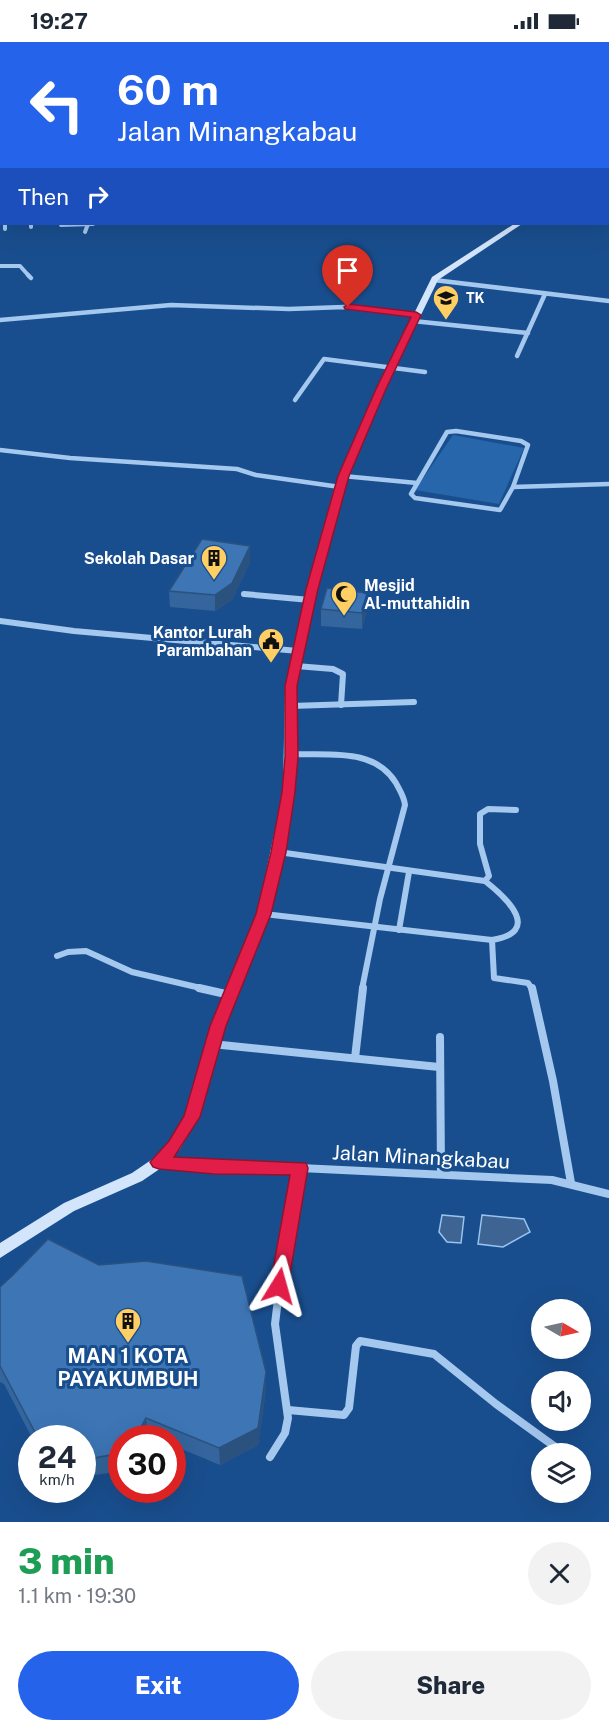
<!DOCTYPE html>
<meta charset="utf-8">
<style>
body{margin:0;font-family:"Public Sans",sans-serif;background:#f2f2f3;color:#1f2937;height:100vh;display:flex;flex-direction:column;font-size:22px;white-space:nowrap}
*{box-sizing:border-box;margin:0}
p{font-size:20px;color:#747a83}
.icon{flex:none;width:33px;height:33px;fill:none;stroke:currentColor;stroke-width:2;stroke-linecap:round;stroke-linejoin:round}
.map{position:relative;height:1480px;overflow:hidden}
.panel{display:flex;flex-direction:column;background:#fff;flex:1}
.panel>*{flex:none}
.hud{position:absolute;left:0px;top:0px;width:609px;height:183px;box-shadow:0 6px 24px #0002;background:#2563eb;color:#fff;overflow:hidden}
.needle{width:39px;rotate:99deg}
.controls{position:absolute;left:531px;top:1257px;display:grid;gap:12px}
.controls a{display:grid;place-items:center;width:60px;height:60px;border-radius:50%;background:#fff;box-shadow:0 6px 24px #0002;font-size:30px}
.speed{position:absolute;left:18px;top:1383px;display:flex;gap:12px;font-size:30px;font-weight:700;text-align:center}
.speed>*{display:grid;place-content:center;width:78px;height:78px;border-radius:50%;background:#fff;box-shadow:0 6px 24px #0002;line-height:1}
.speed small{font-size:15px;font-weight:400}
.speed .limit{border:9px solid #d22;background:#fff;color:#111}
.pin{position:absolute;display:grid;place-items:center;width:51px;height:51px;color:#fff;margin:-62px -26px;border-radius:50% 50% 50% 0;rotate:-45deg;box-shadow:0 0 6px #0007}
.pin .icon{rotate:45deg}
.me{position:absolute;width:66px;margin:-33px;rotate:8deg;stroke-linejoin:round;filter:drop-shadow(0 0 4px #0008)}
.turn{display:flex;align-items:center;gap:21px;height:126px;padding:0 18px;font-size:27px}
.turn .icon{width:78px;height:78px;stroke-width:2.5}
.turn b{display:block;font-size:42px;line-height:51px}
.then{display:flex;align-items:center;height:57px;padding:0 18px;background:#0003;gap:12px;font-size:22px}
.round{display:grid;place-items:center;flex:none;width:63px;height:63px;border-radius:32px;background:#f2f2f3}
.overview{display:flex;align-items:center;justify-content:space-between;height:102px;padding:0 18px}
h1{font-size:36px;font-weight:800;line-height:45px;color:#1e9e55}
.action{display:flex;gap:12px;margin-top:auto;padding:12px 18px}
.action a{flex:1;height:69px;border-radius:36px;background:#2563eb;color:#fff;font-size:24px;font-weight:800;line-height:69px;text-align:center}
.action a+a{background:#f2f2f3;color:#1f2937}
.status{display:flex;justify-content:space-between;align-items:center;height:42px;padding:0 30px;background:#fff;direction:ltr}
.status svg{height:16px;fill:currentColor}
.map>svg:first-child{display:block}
.green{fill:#2866ab}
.water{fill:#3d6493;stroke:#98c3f1;stroke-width:1.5}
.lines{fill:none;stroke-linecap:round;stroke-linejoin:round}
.street-far3{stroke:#a5c8ef;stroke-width:4}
.street-far2{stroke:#a5c8ef;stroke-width:4.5}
.street-far1{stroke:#a5c8ef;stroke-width:6}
.street{stroke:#a5c8ef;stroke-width:8}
.secondary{fill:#d3e5fa;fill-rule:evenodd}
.wall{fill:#34659c}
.shaded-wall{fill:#2b527f}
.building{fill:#3d75b5;stroke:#2b527f;stroke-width:1.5}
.route{fill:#e11d48;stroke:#92132f;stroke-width:1.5}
.labels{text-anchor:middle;stroke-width:6;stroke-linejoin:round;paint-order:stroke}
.far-poi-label{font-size:14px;font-weight:bold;fill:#fff;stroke:#194e8e;text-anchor:start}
.poi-label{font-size:16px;font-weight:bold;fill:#fff;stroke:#194e8e;text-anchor:end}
.near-street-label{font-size:20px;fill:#fff;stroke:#194e8e}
.near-poi-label{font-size:20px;font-weight:bold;fill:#fff;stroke:#194e8e}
</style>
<div class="status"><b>19:27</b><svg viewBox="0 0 49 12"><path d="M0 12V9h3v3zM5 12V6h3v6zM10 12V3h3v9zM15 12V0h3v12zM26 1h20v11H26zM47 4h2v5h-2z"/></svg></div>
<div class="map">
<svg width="609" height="1480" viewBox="0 0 609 1480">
<rect width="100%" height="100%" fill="#194e8e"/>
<path class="green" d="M453 393 524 406 499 462 415 448Z"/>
<g class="water">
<path d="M442 1173 464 1175 461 1201 447 1200 439 1190Z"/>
<path d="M482 1173 524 1177 530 1190 503 1205 478 1202Z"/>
</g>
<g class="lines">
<g class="street-far3">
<path d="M68 0 70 2"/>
<path d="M0 77 2 79"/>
<path d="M5 182V187"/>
<path d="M31 182V185"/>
<path d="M61 183 93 182"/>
<path d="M85 190 88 182"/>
<path d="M0 224H20L29 234"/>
</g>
<g class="street-far2">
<path d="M28 233 31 236"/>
<path d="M434 238 609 259"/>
<path d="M0 278 171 263 289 267 344 265 416 273"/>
<path d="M413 279 528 291"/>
<path d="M517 314 545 252"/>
<path d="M295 358 324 317 425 330"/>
<path d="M456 389 521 399 528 403 513 445 500 468 415 456 411 452 447 390Z"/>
<path d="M0 408 70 416 237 427 256 433 340 445"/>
<path d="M343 434 417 441"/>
<path d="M513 445 609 442"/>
</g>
<g class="street-far1">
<path d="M244 552 310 558"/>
<path d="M0 579 74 589 298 609"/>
<path d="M296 624 333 627 343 632 341 663"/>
<path d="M291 664 414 660"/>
<path d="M291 712C328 714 374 705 396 741 400 749 404 754 405 763L380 857 362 947"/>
<path d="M278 810 485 839 489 834 480 802V772L488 767 516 768"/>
<path d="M264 872 492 898C542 890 508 857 485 839"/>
<path d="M399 888 409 830"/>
<path d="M492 898 494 936 528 941 532 947"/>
<path d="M57 914 68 910 86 909 132 930 205 947"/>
</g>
<g class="street">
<path d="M199 946 230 953"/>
<path d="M532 946 553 1039 571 1141"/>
<path d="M440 995 441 1132"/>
<path d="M212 1002 439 1025"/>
<path d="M355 1016 363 946"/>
<path d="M159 1120 214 1125 300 1126 552 1138 609 1152"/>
<path d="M288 1368 344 1373 349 1366 356 1304 360 1299 434 1312 496 1362 565 1412"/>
<path d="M270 1415 285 1391 288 1376 275 1282 284 1208 300 1126"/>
</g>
<g class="secondary">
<path d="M399 0 410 2H400Z"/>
<rect x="608" y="58" width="1" height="5"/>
<path d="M514 182H522L438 238 385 347 348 434 317 547 297 644 295 750 271 872 225 984 199 1075 180 1107 164 1124 142 1139 74 1169 0 1216V1201L64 1161 132 1131 154 1116 170 1099 185 1074 211 984 257 872 283 750 285 644 307 547 338 434 377 347 432 235Z"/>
</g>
</g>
<g class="wall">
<path d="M250 504V520L232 558 215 569 170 565 169 549Z"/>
<path d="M321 567H367L362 587 321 584Z"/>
<path d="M99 1223 266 1330V1347L258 1403 220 1423 172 1403V1396H156L148 1393 122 1396V1429L82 1435V1396H32L4 1342 0 1340V1245Z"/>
</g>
<g class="shaded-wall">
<path d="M250 504V520L232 558 215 569V553Z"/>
<path d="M367 551V567L362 587V571Z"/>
<path d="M266 1330V1347L258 1403 220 1423 219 1406Z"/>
<path d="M146 1376 148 1393 146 1396H135Z"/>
</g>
<g class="building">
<path d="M202 497 250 504 232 541 215 553 169 549Z"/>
<path d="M327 546 367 551 362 571 321 567Z"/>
<path d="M48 1197 99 1223 146 1219 242 1234 266 1330 258 1386 219 1406 146 1376 135 1396H122V1411L82 1418V1396H41L37 1394 0 1324V1245L13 1233Z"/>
</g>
<path class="route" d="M348 262 416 270 421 273 386 347 349 434 318 547 297 644 298 715 295 750 286 810 271 872 226 984 200 1075 174 1115 306 1121 308 1126 288 1244 285 1249 279 1252 273 1249 270 1244 290 1133 214 1132 159 1127 153 1125 150 1120 169 1099 184 1074 210 984 256 872 271 810 282 750 285 715V644L306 547 338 434 376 347 411 275 345 267 344 265Z"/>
<defs>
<g id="school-pin" transform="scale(1.35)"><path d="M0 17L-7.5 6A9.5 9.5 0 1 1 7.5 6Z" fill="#ffcf63" stroke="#194e8e"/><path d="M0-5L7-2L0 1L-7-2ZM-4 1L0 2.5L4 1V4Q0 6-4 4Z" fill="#111"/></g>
<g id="building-pin" transform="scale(1.35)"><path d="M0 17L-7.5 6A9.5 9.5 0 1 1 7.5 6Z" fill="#ffcf63" stroke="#194e8e"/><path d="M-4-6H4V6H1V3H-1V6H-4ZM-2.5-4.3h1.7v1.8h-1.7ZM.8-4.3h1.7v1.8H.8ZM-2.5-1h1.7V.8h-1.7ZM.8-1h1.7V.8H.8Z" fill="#111"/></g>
<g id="mosque-pin" transform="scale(1.35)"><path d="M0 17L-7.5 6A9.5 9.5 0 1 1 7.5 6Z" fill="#ffcf63" stroke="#194e8e"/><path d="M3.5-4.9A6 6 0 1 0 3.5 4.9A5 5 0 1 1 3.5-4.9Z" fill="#111"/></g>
<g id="civic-pin" transform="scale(1.35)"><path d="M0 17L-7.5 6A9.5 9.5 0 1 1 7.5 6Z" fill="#ffcf63" stroke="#194e8e"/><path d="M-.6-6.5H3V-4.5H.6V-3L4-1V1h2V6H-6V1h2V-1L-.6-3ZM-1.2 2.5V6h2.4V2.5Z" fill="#111"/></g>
</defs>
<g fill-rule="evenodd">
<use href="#school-pin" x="446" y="256"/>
<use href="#building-pin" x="214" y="516"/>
<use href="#mosque-pin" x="344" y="552"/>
<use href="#civic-pin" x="271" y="599"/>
<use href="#building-pin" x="128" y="1279"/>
</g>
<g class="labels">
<g class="far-poi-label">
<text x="466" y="261">TK</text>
</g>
<g class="poi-label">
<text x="194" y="522">Sekolah Dasar</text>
<text x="364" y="549" text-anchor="start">Mesjid<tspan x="364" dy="18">Al-muttahidin</tspan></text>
<text x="252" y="596">Kantor Lurah<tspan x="252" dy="18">Parambahan</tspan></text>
</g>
<g class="near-street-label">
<text transform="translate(421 1115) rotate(3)" y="7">Jalan Minangkabau</text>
</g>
<g class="near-poi-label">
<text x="128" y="1321">MAN 1 KOTA<tspan x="128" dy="23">PAYAKUMBUH</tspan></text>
</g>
</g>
</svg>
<div class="controls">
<a><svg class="needle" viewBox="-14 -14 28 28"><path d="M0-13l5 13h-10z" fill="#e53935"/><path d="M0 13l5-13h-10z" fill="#747a83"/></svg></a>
<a><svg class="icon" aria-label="sound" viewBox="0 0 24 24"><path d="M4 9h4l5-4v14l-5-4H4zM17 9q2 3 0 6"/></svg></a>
<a><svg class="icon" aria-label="layers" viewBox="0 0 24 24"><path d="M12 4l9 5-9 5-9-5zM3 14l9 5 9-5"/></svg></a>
</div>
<div class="speed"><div>24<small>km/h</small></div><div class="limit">30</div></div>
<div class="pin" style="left:348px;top:265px;background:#d93025"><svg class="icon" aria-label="arrive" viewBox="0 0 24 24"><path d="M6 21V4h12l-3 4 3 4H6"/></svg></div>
<svg class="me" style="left:279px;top:1244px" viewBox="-20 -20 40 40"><path d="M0-17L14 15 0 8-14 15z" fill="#e11d48" stroke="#fff" stroke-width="4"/></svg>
<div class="hud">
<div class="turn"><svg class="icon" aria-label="left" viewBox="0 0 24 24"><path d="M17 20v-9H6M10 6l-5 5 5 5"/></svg><div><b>60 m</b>Jalan Minangkabau</div></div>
<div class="then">Then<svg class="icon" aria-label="right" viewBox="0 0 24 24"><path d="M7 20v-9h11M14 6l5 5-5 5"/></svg></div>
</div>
</div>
<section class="panel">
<div class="overview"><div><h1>3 min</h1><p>1.1 km · 19:30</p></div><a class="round"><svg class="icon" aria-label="close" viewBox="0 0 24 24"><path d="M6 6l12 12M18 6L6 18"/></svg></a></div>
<div class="action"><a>Exit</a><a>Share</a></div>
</section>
